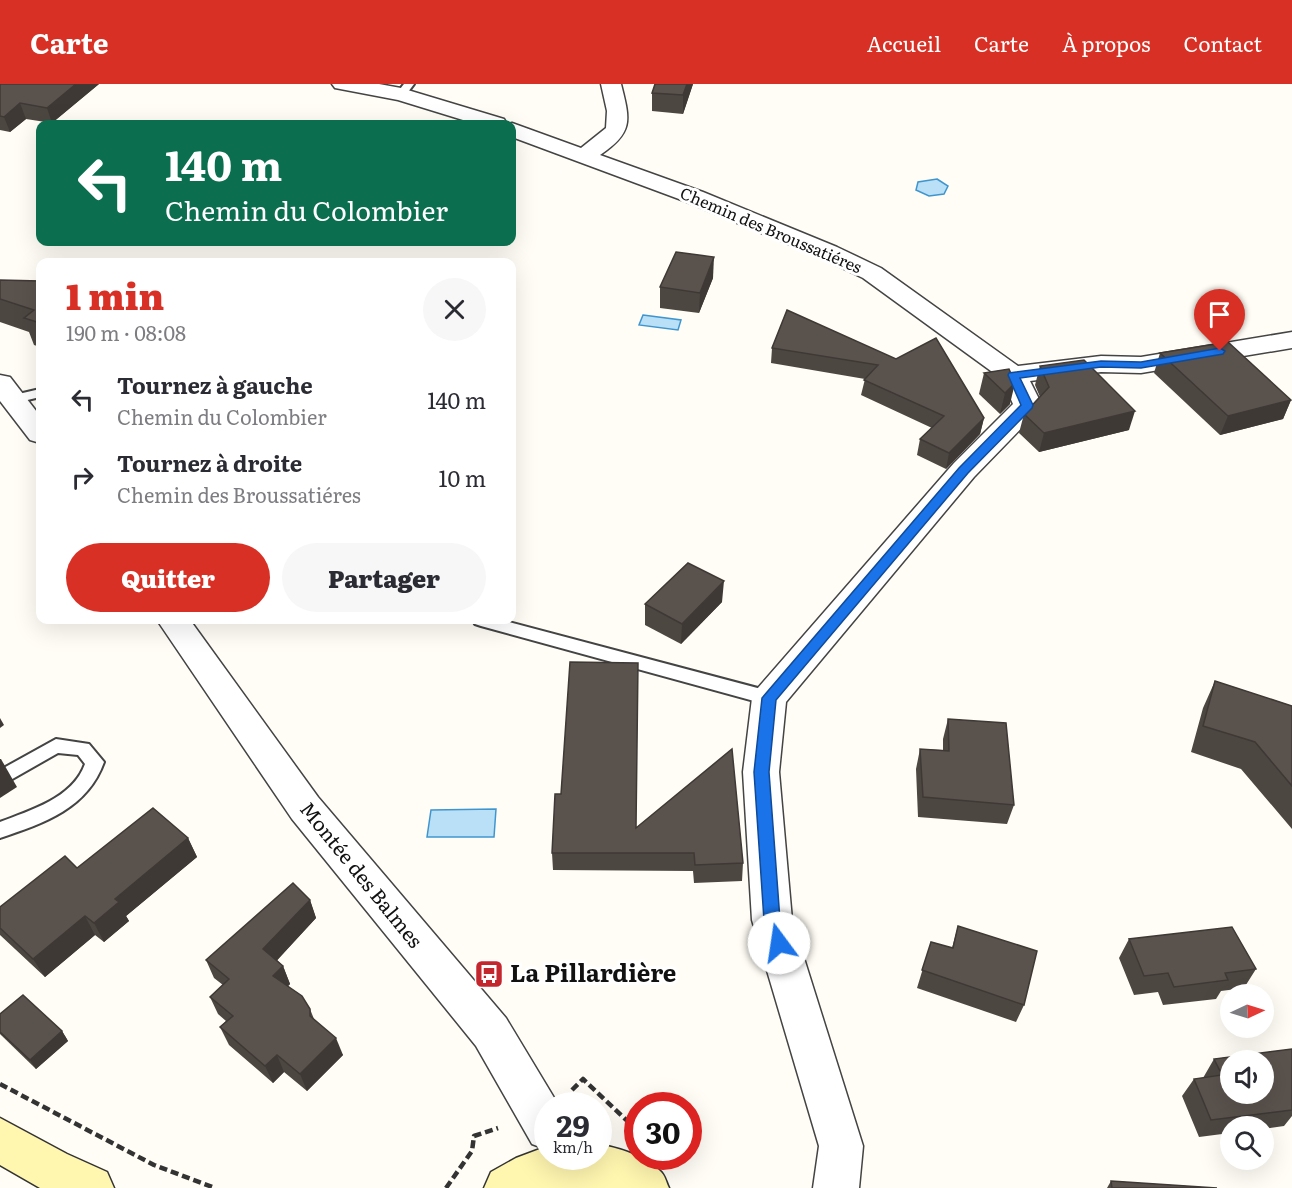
<!DOCTYPE html>
<html lang="fr">
<meta charset="utf-8">
<style>
body{margin:0;font-family:Literata,serif;background:#f7f7f7;color:#2b2b33;height:100vh;display:flex;flex-direction:column;font-size:22px;white-space:nowrap}
*{box-sizing:border-box;margin:0}
p{font-size:20px;color:#7c7c81}
.icon{flex:none;width:33px;height:33px;fill:none;stroke:currentColor;stroke-width:2;stroke-linecap:round;stroke-linejoin:round}
.map{position:relative;flex:1;overflow:hidden}
.details{position:absolute;left:36px;top:174px;width:480px;height:366px;display:flex;flex-direction:column;background:#fff;border-radius:12px;box-shadow:0 6px 24px #0002}
.details>*{flex:none}
.hud{position:absolute;left:36px;top:36px;width:480px;height:126px;border-radius:12px;box-shadow:0 6px 24px #0002;background:#0b6e4f;color:#fff;overflow:hidden}
.needle{width:39px;rotate:86deg}
.fabs{position:absolute;left:1220px;top:900px;display:grid;gap:12px}
.fabs a{display:grid;place-items:center;width:54px;height:54px;border-radius:50%;background:#fff;box-shadow:0 6px 24px #0002;font-size:30px}
.speed{position:absolute;left:534px;top:1008px;display:flex;gap:12px;font-size:30px;font-weight:700;text-align:center}
.speed>*{display:grid;place-content:center;width:78px;height:78px;border-radius:50%;background:#fff;box-shadow:0 6px 24px #0002;line-height:1}
.speed small{font-size:15px;font-weight:400}
.speed .limit{border:9px solid #d22;background:#fff;color:#111}
.pin{position:absolute;display:grid;place-items:center;width:51px;height:51px;color:#fff;margin:-62px -26px;border-radius:50% 50% 50% 0;rotate:-45deg;box-shadow:0 0 6px #0007}
.pin .icon{rotate:45deg}
.me{position:absolute;width:66px;margin:-33px;rotate:346deg;stroke-linejoin:round;filter:drop-shadow(0 0 4px #0008)}
.turn{display:flex;align-items:center;gap:21px;height:126px;padding:0 30px;font-size:27px}
.turn .icon{width:78px;height:78px;stroke-width:2.5}
.turn b{display:block;font-size:42px;line-height:51px}
.round{display:grid;place-items:center;flex:none;width:63px;height:63px;border-radius:32px;background:#f7f7f7}
.headline{display:flex;align-items:center;justify-content:space-between;height:102px;padding:0 30px}
h1{font-size:36px;font-weight:800;line-height:45px;color:#d93025}
.button{display:flex;gap:12px;margin-top:auto;padding:12px 30px}
.button a{flex:1;height:69px;border-radius:36px;background:#d93025;color:#fff;font-size:24px;font-weight:800;line-height:69px;text-align:center}
.button a+a{background:#f7f7f7;color:#2b2b33}
ul{padding:0;list-style:none}
li{display:flex;align-items:center;gap:18px;height:78px;padding:0 30px}
li div{flex:1}
li b{display:block;font-size:22px}
li em{font-style:normal}
header{display:flex;align-items:center;gap:36px;box-sizing:border-box;height:84px;padding:0 30px;background:#d93025;color:#fff}
header strong{font-size:28px}
nav{display:flex;gap:33px;margin-inline-start:auto;font-size:21px}
.map>svg:first-child{display:block}
.water{fill:#b9e0f7;stroke:#3f96cf;stroke-width:1.5}
.lines{fill:none;stroke-linecap:round;stroke-linejoin:round}
.lane-casing{stroke:#444;stroke-width:4}
.street-casing{stroke:#444;stroke-width:3}
.secondary-casing{stroke:#333;stroke-width:3}
.path{stroke:#333;stroke-width:4.5;stroke-dasharray:8 4;stroke-linecap:butt}
.lane{fill:#fff;fill-rule:evenodd}
.street{fill:#fff;fill-rule:evenodd}
.secondary{fill:#fff6b0;fill-rule:evenodd}
.wall{fill:#4d4742}
.shaded-wall{fill:#3f3936}
.building{fill:#5a524d;stroke:#3f3936;stroke-width:1.5;fill-rule:evenodd}
.route{fill:#1a73e8;stroke:#114b97;stroke-width:1.5}
.labels{text-anchor:middle;stroke-width:6;stroke-linejoin:round;paint-order:stroke}
.far-street-label{font-size:16px;fill:#111;stroke:#fff}
.street-label{font-size:20px;fill:#111;stroke:#fff}
.near-poi-label{font-size:24px;font-weight:bold;fill:#111;stroke:#fff;text-anchor:start}
</style>
<header>
<strong>Carte</strong>
<nav><a>Accueil</a><a>Carte</a><a>À propos</a><a>Contact</a></nav>
</header>
<div class="map">
<svg width="1292" height="1104" viewBox="0 0 1292 1104">
<rect width="100%" height="100%" fill="#fffdf5"/>
<g class="water">
<path d="M937 95 948 102 944 110 929 112 916 106 918 98Z"/>
<path d="M643 231 681 236 678 246 639 241Z"/>
<path d="M496 725 494 753H427L431 726Z"/>
</g>
<g class="lines">
<g class="lane-casing">
<g id="lane">
<path d="M404 0H414L405 12H397L396 10Z"/>
<path d="M40 305V313L15 319 8 315 10 312Z"/>
<path d="M473 536H501L769 607 775 609 778 614 775 619 769 621 481 542 475 540Z"/>
<path d="M56 655 89 660 104 678C87 725 44 739 0 754V738C31 726 73 714 85 680L78 671 58 669 0 702V686Z"/>
</g>
</g>
<g class="street-casing">
<g id="street">
<path d="M332 0H379L401 4 504 35 507 40H476L398 16 335 4Z"/>
<path d="M601 0H621C630 36 634 48 600 71L703 108 837 163 881 184 1018 282 1101 272 1141 273 1292 248V264L1141 289 1101 288 1030 297 1042 321 1038 327 974 393 786 618 779 688 792 836 863 1062 859 1104H813L819 1062 752 836 743 688 752 614 757 605 954 379 1013 320 1002 295 863 194 819 173 687 118 512 53V40H508L512 39 581 64 606 44 607 27Z"/>
<path d="M0 291 10 293 40 332V359L30 356 0 317Z"/>
<path d="M157 536H190L318 713 506 934 559 1022H548V1066L532 1060 476 962 292 735Z"/>
</g>
</g>
<g class="secondary-casing">
<g id="secondary">
<path d="M0 1034 67 1070 107 1088 114 1104H40L0 1081Z"/>
<path d="M598 1060C618 1064 646 1072 660 1087 665 1091 666 1098 669 1104H484L491 1088 516 1074 548 1062V1072H598Z"/>
</g>
</g>
<g class="path">
<path d="M0 1000 154 1081 215 1104"/>
<path d="M572 1006 583 995 638 1047"/>
<path d="M446 1104 472 1067 474 1052 498 1044"/>
</g>
<use href="#lane" class="lane"/>
<use href="#street" class="street"/>
<use href="#secondary" class="secondary"/>
</g>
<g class="wall">
<path d="M0 0H99L52 39 26 35 10 48 0 46Z"/>
<path d="M693 0 683 30 652 27V9Z"/>
<path d="M713 194 699 229 660 224V203Z"/>
<path d="M0 196 40 197V263L34 261 29 248 0 238Z"/>
<path d="M787 226 984 334 980 350 946 385 917 371 920 355 932 344 861 311 865 295 771 279 772 264Z"/>
<path d="M1160 269 1291 316 1283 335 1220 351 1154 289Z"/>
<path d="M1040 282 1129 346 1039 368 1019 349 1024 330 1040 313 1035 301Z"/>
<path d="M1009 285 1010 320 1000 330 979 310 984 289Z"/>
<path d="M722 518 681 560 645 541V520Z"/>
<path d="M1215 597 1292 622V745L1241 685 1191 668 1203 624Z"/>
<path d="M948 635 1014 721 1007 740 918 733 916 685 920 665 943 666V655Z"/>
<path d="M636 743 743 779 742 797 694 799 693 787 553 786 552 769Z"/>
<path d="M188 754 197 773 126 832 129 837 104 858 95 851 45 893 0 851V823L77 784Z"/>
<path d="M310 816 316 834 277 876 283 882 290 900 288 902 310 925 314 935 343 971 307 1007 284 988 273 999 229 961 220 943 226 937 218 930 210 913 223 901 214 894 206 876Z"/>
<path d="M958 842 1024 921 1016 938 917 904 931 858 952 864Z"/>
<path d="M1129 855 1256 885 1244 904 1221 907 1216 915 1163 921 1158 908 1134 911 1119 874Z"/>
<path d="M0 930 62 947 68 957 36 985 0 950Z"/>
<path d="M1292 965V1032L1284 1042 1263 1045V1042H1230V1049L1199 1053 1182 1012 1194 995 1203 994 1214 975Z"/>
<path d="M1111 1097 1217 1104H1107Z"/>
</g>
<g class="shaded-wall">
<path d="M76 0H99L52 39 47 24Z"/>
<path d="M687 0H693L683 30V11Z"/>
<path d="M20 19 26 35 10 48 4 33Z"/>
<path d="M714 173 713 194 699 229 700 209Z"/>
<path d="M1015 299 1010 320 1000 330 1005 309Z"/>
<path d="M1291 316 1283 335 1220 351 1228 332Z"/>
<path d="M1135 327 1129 346 1039 368 1044 349Z"/>
<path d="M984 334 980 350 946 385 949 369Z"/>
<path d="M724 497 722 518 681 560 682 540Z"/>
<path d="M0 634 4 641 0 644Z"/>
<path d="M0 675H1L17 703 0 714Z"/>
<path d="M188 754 197 773 126 832 129 837 104 858 94 839 115 815Z"/>
<path d="M310 816 316 834 271 883 263 865Z"/>
<path d="M85 832 95 851 45 893 33 875Z"/>
<path d="M283 882 290 900 280 910 273 892Z"/>
<path d="M62 947 68 957 36 985 30 976Z"/>
<path d="M336 954 343 971 307 1007 300 990Z"/>
<path d="M277 971 284 988 273 999 265 982Z"/>
</g>
<g class="building">
<path d="M0 0H76L47 24 20 19 4 33 0 32Z"/>
<path d="M655 0H687L683 11 652 9Z"/>
<path d="M676 168 714 173 700 209 660 203Z"/>
<path d="M0 196 40 197V239L24 234 34 226 0 215Z"/>
<path d="M787 226 896 275 936 254 984 334 949 369 920 355 944 332 864 296 878 281 772 264Z"/>
<path d="M1228 258 1291 316 1228 332 1160 269Z"/>
<path d="M1084 276 1135 327 1044 349 1024 330 1049 303 1040 282Z"/>
<path d="M1009 285 1015 299 1005 309 984 289Z"/>
<path d="M688 479 724 497 682 540 645 520Z"/>
<path d="M570 578 638 579 636 744 732 665 743 779 695 781 694 769H552L555 710H561Z"/>
<path d="M1215 597 1292 622V702L1255 658 1203 642Z"/>
<path d="M948 635 1006 639 1014 721 923 713 920 665 949 667Z"/>
<path d="M153 724 188 754 115 815 119 818 94 839 85 832 33 875 0 844V823L65 772 77 784Z"/>
<path d="M293 799 310 816 263 865 283 882 273 892 302 912 310 925V932L336 954 300 990 277 971 265 982 220 943 233 932 210 913 229 895 206 876Z"/>
<path d="M958 842 1037 867 1024 921 922 886 931 858 953 864Z"/>
<path d="M1232 843 1256 885 1225 889 1228 896 1174 903 1168 889 1144 892 1129 855Z"/>
<path d="M23 911 62 947 30 976 0 948V930Z"/>
<path d="M1292 965V1026L1211 1036 1194 995 1222 991 1214 975ZM1230 976H1263V1010H1230Z"/>
<path d="M1111 1097 1217 1104H1112Z"/>
</g>
<path class="route" d="M1220 264 1225 267 1223 270 1141 284 1101 283 1020 294 1033 321 1032 324 968 389 776 616 769 688 780 836 787 859 785 864 779 866 773 864 764 836 754 688 762 614 959 384 1021 321 1008 291 1009 289 1101 277 1141 278Z"/>
<defs>
<g id="bus-square" transform="scale(1.5)"><rect x="-9" y="-9" width="18" height="18" rx="4" fill="#c4262e" stroke="#fff"/><path d="M-5-6H5V4H4V6H2V4H-2V6H-4V4H-5ZM-3.5-4V0h7V-4ZM-3.5 1.2v1.5H-2V1.2ZM2 1.2v1.5H3.5V1.2Z" fill="#fff"/></g>
</defs>
<g fill-rule="evenodd">
<use href="#bus-square" x="489" y="890"/>
</g>
<g class="labels">
<g class="far-street-label">
<text transform="translate(771 146) rotate(23)" y="6">Chemin des Broussatiéres</text>
</g>
<g class="street-label">
<text transform="translate(361 791) rotate(51)" y="7">Montée des Balmes</text>
</g>
<g class="near-poi-label">
<text x="510" y="898">La Pillardière</text>
</g>
</g>
</svg>
<div class="fabs">
<a><svg class="needle" viewBox="-14 -14 28 28"><path d="M0-13l5 13h-10z" fill="#e53935"/><path d="M0 13l5-13h-10z" fill="#7c7c81"/></svg></a>
<a><svg class="icon" aria-label="sound" viewBox="0 0 24 24"><path d="M4 9h4l5-4v14l-5-4H4zM17 9q2 3 0 6"/></svg></a>
<a><svg class="icon" aria-label="search" viewBox="0 0 24 24"><circle cx="10" cy="10" r="6"/><path d="M15 15l6 6"/></svg></a>
</div>
<div class="speed"><div>29<small>km/h</small></div><div class="limit">30</div></div>
<div class="pin" style="left:1220px;top:267px;background:#d93025"><svg class="icon" aria-label="arrive" viewBox="0 0 24 24"><path d="M6 21V4h12l-3 4 3 4H6"/></svg></div>
<svg class="me" style="left:779px;top:859px" viewBox="-20 -20 40 40"><circle r="19" fill="#fff"/><path d="M0-13L10 11 0 6-10 11z" fill="#1a73e8"/></svg>
<div class="hud">
<div class="turn"><svg class="icon" aria-label="left" viewBox="0 0 24 24"><path d="M17 20v-9H6M10 6l-5 5 5 5"/></svg><div><b>140 m</b>Chemin du Colombier</div></div>
</div>
<section class="details">
<div class="headline"><div><h1>1 min</h1><p>190 m · 08:08</p></div><a class="round"><svg class="icon" aria-label="close" viewBox="0 0 24 24"><path d="M6 6l12 12M18 6L6 18"/></svg></a></div>
<ul>
<li><svg class="icon" aria-label="left" viewBox="0 0 24 24"><path d="M17 20v-9H6M10 6l-5 5 5 5"/></svg><div><b>Tournez à gauche</b><p>Chemin du Colombier</p></div><em>140 m</em></li>
<li><svg class="icon" aria-label="right" viewBox="0 0 24 24"><path d="M7 20v-9h11M14 6l5 5-5 5"/></svg><div><b>Tournez à droite</b><p>Chemin des Broussatiéres</p></div><em>10 m</em></li>
</ul>
<div class="button"><a>Quitter</a><a>Partager</a></div>
</section>
</div>
